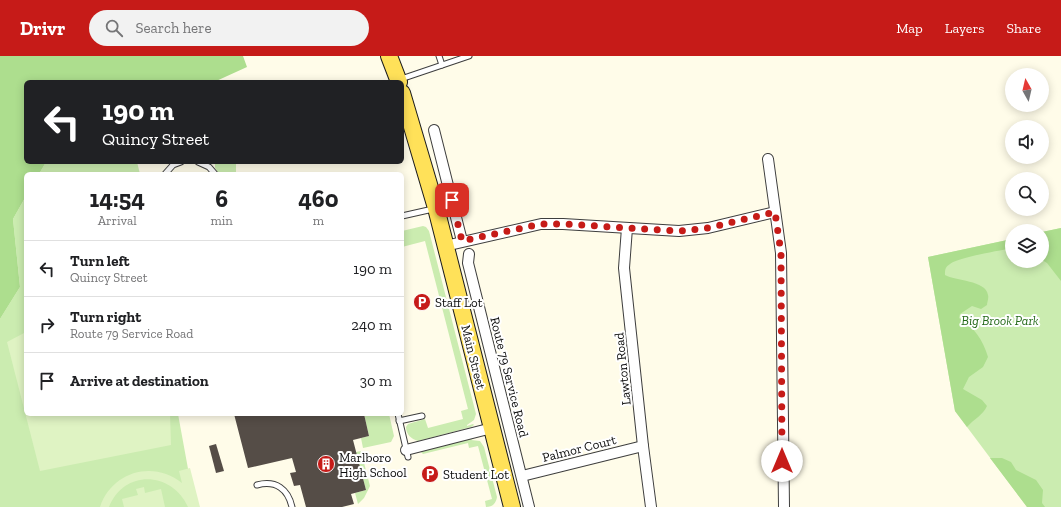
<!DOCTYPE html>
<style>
body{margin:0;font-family:"Zilla Slab",serif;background:#f2f2f2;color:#202124;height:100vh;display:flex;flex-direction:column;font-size:15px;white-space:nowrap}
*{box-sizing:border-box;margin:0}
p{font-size:13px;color:#757577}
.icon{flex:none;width:22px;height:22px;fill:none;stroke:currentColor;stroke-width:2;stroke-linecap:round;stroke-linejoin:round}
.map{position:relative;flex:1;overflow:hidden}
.side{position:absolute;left:24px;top:116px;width:380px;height:244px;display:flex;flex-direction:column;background:#fff;border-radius:6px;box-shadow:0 2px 10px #0003}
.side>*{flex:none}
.guide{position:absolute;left:24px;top:24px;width:380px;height:84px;border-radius:6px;box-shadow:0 2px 10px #0003;background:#202124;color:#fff;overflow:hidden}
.needle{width:26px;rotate:352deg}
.buttons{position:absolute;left:1005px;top:12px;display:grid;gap:8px}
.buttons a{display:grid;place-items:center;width:44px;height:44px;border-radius:50%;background:#fff;box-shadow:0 2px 10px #0003;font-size:20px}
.pin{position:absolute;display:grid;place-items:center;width:34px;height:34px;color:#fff;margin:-17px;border-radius:8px;box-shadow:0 2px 6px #0006}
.me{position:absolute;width:44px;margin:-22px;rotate:0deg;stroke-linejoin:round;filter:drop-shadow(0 0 3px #0008)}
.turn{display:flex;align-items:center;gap:14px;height:84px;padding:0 12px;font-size:18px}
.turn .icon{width:52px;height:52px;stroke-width:2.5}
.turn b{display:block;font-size:28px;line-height:34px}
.eta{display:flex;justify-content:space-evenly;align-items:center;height:68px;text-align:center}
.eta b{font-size:24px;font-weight:700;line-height:28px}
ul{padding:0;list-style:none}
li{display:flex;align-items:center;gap:12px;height:56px;padding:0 12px;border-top:1px solid #e0e0e0}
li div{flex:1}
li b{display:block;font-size:15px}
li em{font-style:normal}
header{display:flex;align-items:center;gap:24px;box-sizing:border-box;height:56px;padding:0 20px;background:#c61b18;color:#fff}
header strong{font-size:19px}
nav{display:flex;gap:22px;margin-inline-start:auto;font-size:14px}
.search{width:280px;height:36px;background:#f2f2f2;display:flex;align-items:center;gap:10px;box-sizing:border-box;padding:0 14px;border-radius:22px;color:#757577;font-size:15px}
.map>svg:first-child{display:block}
.green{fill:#cbecb0}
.forest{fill:#adde8e}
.pitch{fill:#dff3c3}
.building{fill:#554d47}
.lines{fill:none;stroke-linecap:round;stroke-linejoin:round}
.lane-casing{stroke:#3e3e3e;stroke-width:7}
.street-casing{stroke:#3e3e3e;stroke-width:12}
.primary-casing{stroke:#1c1c1c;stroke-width:18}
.lane{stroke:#fff;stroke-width:5}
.street{stroke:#fff;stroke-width:10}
.primary{stroke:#ffe159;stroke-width:16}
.route{stroke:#c61b18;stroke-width:7;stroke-dasharray:0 12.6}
.labels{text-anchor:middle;stroke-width:4;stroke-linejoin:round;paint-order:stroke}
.poi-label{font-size:13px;fill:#0b0b0b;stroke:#fff;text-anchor:start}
.park-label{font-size:13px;font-style:italic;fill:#226817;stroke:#fff}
.street-label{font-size:13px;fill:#0b0b0b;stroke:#fff}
</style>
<header>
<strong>Drivr</strong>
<div class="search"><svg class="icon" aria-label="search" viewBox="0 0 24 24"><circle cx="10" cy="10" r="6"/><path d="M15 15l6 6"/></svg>Search here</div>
<nav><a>Map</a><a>Layers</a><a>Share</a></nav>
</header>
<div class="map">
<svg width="1061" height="451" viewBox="0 0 1061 451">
<rect width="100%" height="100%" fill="#fffce9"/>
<g class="green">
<path d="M46 106H137L140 118H39Z"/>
<path d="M215 106H236V118H219L215 112Z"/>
<path d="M26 140V358H178L195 451H0V263L20 231 13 163Z"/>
<path d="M423 170 426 171 429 175 476 358 474 364 467 369V370L473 368 474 369 471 371 418 385C411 383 406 378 406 371L408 368 425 363 428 372 463 363 461 355 468 353 425 185 402 191V175Z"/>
<path d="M1061 172V451H1027L955 355 928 201 1012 183V205H1042V176Z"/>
<path d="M364 358H389L394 380 391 386 363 392 361 382 369 380Z"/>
<path d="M476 381 471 384 480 385 484 391 497 441C496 447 493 451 486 451L485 445 492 443 478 390 469 392 468 387 423 398 421 396Z"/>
<path d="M361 395 370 430 364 442 358 448 355 437 366 434 356 396Z"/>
</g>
<g class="forest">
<path d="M0 0H243L247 11 214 26H26V106H46L39 118H26V140L13 163 20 231 0 263Z"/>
<path d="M1061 172V225L1047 207 1042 204V176Z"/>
<path d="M1012 183V192C999 195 959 201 950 208 945 211 945 214 945 219 955 225 986 224 988 239 989 242 987 246 987 249L981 253 972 250 960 258 959 262C974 271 983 284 988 301L983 311 969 321 963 333 982 344 987 350C983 359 974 363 967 371L955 355 928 201Z"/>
<path d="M990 402H1002L1011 406 1016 414 1036 424 1043 434 1042 447 1045 451H1027Z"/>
</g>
<g class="pitch">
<path d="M26 276V358H170L171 389 40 415 7 286Z"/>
<path d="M190 412 200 451H188C172 415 124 413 109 451H100C112 415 154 404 182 427L179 415Z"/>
<path d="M144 431 145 437 161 433 165 451H124L122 443 138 439 136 433Z"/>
</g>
<g class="building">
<path d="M234 358H364L369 380 353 384 366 434 351 438 354 448 342 451H306L300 429 294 430 290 417 296 416 292 402 248 412Z"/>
<path d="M216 388 224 415 216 417 209 390Z"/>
</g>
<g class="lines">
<g class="lane-casing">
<g id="lane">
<path d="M439 0 442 9"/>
<path d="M401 23 469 0"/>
<path d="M198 106 209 111 215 118"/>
<path d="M165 118 173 109 181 106"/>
<path d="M402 160 433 153"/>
<path d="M398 358 408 401"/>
<path d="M399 365 422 360"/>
<path d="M257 429C276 424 288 433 292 451"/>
</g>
</g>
<g class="street-casing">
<g id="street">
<path d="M434 74 462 185"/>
<path d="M768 103 781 197 784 451"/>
<path d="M627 172 624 212 643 390 651 451"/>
<path d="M445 190 541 168H563L679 175 708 172 775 156"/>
<path d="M469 198 468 207 529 451"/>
<path d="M406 394 492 372"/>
<path d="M522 420 643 390"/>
</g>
</g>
<g class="primary-casing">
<g id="primary">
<path d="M389 0 399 26"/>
<path d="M402 37 436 152 512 451"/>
</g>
</g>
<use href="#lane" class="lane"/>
<use href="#street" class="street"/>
<use href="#primary" class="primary"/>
</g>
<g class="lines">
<path class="route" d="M452 144 462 185 541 168H563L680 175 708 172 775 156 781 197 782 405"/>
</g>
<defs>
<g id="parking-disc" transform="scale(0.9)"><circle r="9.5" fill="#c61b18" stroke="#fff"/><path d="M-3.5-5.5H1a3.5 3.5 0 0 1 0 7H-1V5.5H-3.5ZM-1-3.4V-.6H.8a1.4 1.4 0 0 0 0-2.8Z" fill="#fff"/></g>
<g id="building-disc" transform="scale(0.9)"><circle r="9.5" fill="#c61b18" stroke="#fff"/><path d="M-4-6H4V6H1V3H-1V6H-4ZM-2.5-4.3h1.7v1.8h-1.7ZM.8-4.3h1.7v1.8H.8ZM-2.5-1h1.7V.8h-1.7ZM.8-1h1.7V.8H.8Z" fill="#fff"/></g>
</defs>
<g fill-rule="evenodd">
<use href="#parking-disc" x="422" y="246"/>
<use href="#building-disc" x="326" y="408"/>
<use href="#parking-disc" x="430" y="418"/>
</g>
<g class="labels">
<g class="poi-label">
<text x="435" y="251">Staff Lot</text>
<text x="339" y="406">Marlboro<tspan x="339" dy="15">High School</tspan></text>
<text x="443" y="423">Student Lot</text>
</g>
<g class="park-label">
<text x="1000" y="269">Big Brook Park</text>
</g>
<g class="street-label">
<text transform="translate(474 301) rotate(76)" y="5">Main Street</text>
<text transform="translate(622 313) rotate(-96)" y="5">Lawton Road</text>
<text transform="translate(510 321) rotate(76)" y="5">Route 79 Service Road</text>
<text transform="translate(579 392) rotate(-14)" y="5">Palmor Court</text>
</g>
</g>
</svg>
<div class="buttons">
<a><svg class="needle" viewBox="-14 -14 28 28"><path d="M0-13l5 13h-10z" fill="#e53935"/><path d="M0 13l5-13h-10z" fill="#757577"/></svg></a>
<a><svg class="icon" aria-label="sound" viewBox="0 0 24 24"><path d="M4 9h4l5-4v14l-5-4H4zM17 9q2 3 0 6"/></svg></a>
<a><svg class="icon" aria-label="search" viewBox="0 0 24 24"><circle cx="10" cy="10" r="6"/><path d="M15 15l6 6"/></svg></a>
<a><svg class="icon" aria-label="layers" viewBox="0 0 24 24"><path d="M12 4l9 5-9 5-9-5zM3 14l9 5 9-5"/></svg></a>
</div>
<div class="pin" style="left:452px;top:144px;background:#d93025"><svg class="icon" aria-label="arrive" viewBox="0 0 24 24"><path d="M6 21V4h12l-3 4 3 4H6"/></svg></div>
<svg class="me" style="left:782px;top:405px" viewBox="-20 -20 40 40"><circle r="19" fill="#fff"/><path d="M0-13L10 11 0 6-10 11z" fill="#c61b18"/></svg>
<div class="guide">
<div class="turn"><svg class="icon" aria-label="left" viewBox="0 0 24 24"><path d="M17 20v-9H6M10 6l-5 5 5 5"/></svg><div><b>190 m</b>Quincy Street</div></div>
</div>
<section class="side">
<div class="eta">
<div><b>14:54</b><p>Arrival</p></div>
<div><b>6</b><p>min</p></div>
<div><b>460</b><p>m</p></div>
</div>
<ul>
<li><svg class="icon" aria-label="left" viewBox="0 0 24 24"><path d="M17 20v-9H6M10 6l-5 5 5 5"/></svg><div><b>Turn left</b><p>Quincy Street</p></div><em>190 m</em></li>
<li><svg class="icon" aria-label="right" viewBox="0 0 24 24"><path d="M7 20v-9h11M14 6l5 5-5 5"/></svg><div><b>Turn right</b><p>Route 79 Service Road</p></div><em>240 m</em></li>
<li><svg class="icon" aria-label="arrive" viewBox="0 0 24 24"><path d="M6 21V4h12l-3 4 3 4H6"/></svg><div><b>Arrive at destination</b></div><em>30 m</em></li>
</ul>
</section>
</div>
